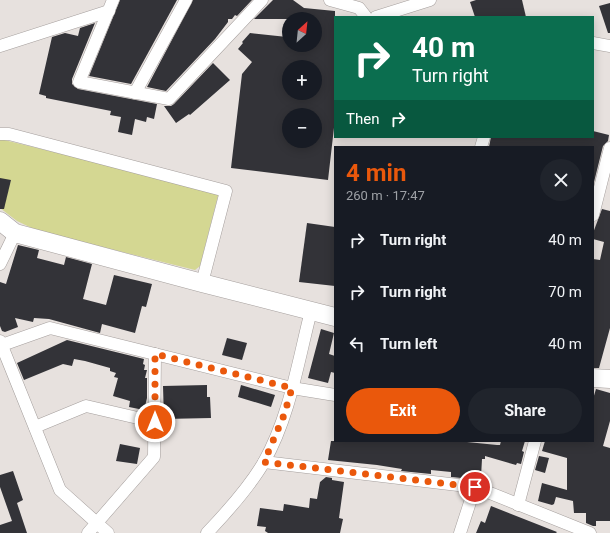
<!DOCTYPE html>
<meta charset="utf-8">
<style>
body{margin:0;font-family:Roboto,sans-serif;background:#20242c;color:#f1f3f6;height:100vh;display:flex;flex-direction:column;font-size:15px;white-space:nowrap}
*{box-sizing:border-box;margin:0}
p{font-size:13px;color:#9ea1a6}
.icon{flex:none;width:22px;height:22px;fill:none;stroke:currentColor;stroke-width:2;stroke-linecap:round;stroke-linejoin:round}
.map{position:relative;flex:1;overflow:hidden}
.details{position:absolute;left:334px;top:146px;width:260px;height:296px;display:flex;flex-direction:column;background:#171b24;border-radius:0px;box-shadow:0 2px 10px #0003}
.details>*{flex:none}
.guide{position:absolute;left:334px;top:16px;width:260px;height:122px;border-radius:0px;box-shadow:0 2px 10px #0003;background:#0b6e4f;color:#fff;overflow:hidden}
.needle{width:26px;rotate:27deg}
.fabs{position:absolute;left:282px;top:12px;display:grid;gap:8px}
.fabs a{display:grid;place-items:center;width:40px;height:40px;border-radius:50%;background:#171b24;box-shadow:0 2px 10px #0003;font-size:20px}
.pin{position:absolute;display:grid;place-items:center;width:34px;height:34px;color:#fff;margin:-17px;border:2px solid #fff;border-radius:50%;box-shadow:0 1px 4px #0007}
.me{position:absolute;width:44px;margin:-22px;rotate:0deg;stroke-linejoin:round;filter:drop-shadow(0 0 3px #0008)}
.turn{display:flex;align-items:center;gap:14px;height:84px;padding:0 12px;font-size:18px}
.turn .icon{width:52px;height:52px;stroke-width:2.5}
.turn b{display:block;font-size:28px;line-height:34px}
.then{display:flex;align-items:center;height:38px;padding:0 12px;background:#0003;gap:8px;font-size:15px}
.round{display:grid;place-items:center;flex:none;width:42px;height:42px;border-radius:21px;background:#20242c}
.summary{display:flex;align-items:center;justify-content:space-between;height:68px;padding:0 12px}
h1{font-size:24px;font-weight:700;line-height:30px;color:#ea580c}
.action{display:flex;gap:8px;margin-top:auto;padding:8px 12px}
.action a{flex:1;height:46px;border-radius:24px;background:#ea580c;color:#fff;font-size:16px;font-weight:700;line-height:46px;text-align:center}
.action a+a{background:#20242c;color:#f1f3f6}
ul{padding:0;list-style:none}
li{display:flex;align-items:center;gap:12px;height:52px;padding:0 12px}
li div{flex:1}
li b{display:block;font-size:15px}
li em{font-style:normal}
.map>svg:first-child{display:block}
.green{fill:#d4d792}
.building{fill:#333338;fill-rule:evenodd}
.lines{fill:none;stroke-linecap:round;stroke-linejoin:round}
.street-casing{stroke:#a59f9d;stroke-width:13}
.secondary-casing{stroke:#a59f9d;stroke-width:19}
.street{stroke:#fff;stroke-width:12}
.secondary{stroke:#fff;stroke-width:18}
.route{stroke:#ea580c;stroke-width:7;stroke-dasharray:0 12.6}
</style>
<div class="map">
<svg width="610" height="533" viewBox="0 0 610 533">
<rect width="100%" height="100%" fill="#e7e1de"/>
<path class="green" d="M0 139 219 192 200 266 195 270 38 231 17 221 0 208Z"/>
<g class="building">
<path d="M120 0H177L131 84 89 76Z"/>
<path d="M193 0H252L237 16 235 15 232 19H228V22L215 39 166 91 147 87Z"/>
<path d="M273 0H293L304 8 335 11V119L328 180 231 168 242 74 252 62 238 49 243 43 242 42 250 33 287 37 286 42 289 43V45H315V19H254ZM289 67H315V93H289ZM289 115H315V141H289Z"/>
<path d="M476 0H522L526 17H475L470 2Z"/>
<path d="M610 3V33H608L599 6Z"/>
<path d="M95 23 72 79V84L78 89 157 104 154 119 147 117 146 122 135 119 132 135 118 132 121 117 110 115 111 111 46 98V96L39 94 52 37 65 33 78 36 80 28Z"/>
<path d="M213 63 230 80 190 115 189 114 176 123 164 106H171L174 104Z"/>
<path d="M593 131 609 135 608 141 603 146 594 182 593 147H489L491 137H593Z"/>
<path d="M0 178 11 180 4 209H0Z"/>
<path d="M602 209 610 211V328L599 368H593V259L600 260 604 242 593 239V233Z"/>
<path d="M307 223 335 227V286L299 282Z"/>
<path d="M18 245 39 250 37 258 64 265 66 257 92 264 83 299 106 305 114 275 152 284 146 307 142 306 135 333 102 324 100 333 49 319 34 318 33 322 15 318 18 327 5 332 2 331 0 326V282L6 284Z"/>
<path d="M321 329 334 333 329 354 335 356V373L331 372 328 383 308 378Z"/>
<path d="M227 338 247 343 242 360 222 355Z"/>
<path d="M67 340 144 359 143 364 145 365 144 370H147L145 378H147V398L144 410 129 407 130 401 113 396 118 378 114 377 116 373 110 371V368L85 361 74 359 72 366 63 364 24 380 17 363Z"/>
<path d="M207 385V397H210L211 418 164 419 163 386Z"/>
<path d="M241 385 275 395 271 407 238 397Z"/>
<path d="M596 389 610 393V421L603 446 610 448V521H596V526H593L586 523V513H574L573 501 556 497 554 504 552 505 538 501 542 483 567 490V458L542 451 545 441H593V399Z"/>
<path d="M331 441H457L497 445H500L501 441H525L522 451 524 452 521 464 517 463 516 465 485 456V459H482L481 477 479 479H472L451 477V472L431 470V474L401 471 402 469 377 465 328 460Z"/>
<path d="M120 444 140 448 137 464 116 461Z"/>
<path d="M539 456 549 458 545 473 535 470Z"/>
<path d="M13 471 23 500 17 503 27 533H0V525L12 521 0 487V475Z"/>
<path d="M326 477 332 478V480L344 482 339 518 343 519 340 533H268L265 531 266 527 257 526 260 508 283 511 284 504 309 508 310 498 317 499 320 482Z"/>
<path d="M491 506 557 532 556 533H476L481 521 485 523Z"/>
</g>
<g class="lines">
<g class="street-casing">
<g id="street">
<path d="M113 0 79 82 169 99 262 0"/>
<path d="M330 0 359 8 366 17"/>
<path d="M376 17 430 0"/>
<path d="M593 43 610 46"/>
<path d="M0 46 109 11"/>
<path d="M135 93 186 0"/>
<path d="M0 134H9L226 191 202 283"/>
<path d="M481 147 484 137"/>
<path d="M593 215 610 148"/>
<path d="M0 264 15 233"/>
<path d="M0 341 60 490 108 533"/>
<path d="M2 345 50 328 292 388 335 395"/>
<path d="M35 427 86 406 155 422"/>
<path d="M264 462 475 487 590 533"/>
<path d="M518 505 535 441"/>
<path d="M88 533 154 457 155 354"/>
<path d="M207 533C226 513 250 486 264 462 290 416 298 361 311 311"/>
<path d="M460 533 475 487"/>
</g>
</g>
<g class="secondary-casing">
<g id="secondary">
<path d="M0 221 15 233 202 283 335 317"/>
<path d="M593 378 610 379"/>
</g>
</g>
<use href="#street" class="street"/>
<use href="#secondary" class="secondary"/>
</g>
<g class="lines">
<path class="route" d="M155 422V354L292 388 284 415 264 462 475 487"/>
</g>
</svg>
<div class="fabs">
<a><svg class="needle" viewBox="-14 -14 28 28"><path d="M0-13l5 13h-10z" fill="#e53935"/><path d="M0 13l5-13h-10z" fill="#9ea1a6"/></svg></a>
<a>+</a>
<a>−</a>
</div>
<div class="pin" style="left:475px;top:487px;background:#d93025"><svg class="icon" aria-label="arrive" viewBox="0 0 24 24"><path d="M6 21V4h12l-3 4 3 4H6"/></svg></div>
<svg class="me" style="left:155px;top:422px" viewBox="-20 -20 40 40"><circle r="17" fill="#ea580c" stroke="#fff" stroke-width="3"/><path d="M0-11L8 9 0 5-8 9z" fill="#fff"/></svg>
<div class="guide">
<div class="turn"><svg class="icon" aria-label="right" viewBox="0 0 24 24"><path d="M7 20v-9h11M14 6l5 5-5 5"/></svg><div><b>40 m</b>Turn right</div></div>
<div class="then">Then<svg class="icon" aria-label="right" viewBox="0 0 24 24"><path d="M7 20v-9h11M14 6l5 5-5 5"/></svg></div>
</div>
<section class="details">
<div class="summary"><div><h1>4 min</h1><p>260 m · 17:47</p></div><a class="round"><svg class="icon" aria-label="close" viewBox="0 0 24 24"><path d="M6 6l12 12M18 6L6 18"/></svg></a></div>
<ul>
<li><svg class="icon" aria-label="right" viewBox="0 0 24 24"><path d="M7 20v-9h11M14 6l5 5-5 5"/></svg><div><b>Turn right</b></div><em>40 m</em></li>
<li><svg class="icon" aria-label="right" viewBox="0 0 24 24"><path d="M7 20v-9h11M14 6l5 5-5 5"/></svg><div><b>Turn right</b></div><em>70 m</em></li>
<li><svg class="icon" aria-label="left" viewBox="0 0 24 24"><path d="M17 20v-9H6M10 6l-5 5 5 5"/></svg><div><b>Turn left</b></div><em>40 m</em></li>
</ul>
<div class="action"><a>Exit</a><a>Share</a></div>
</section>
</div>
